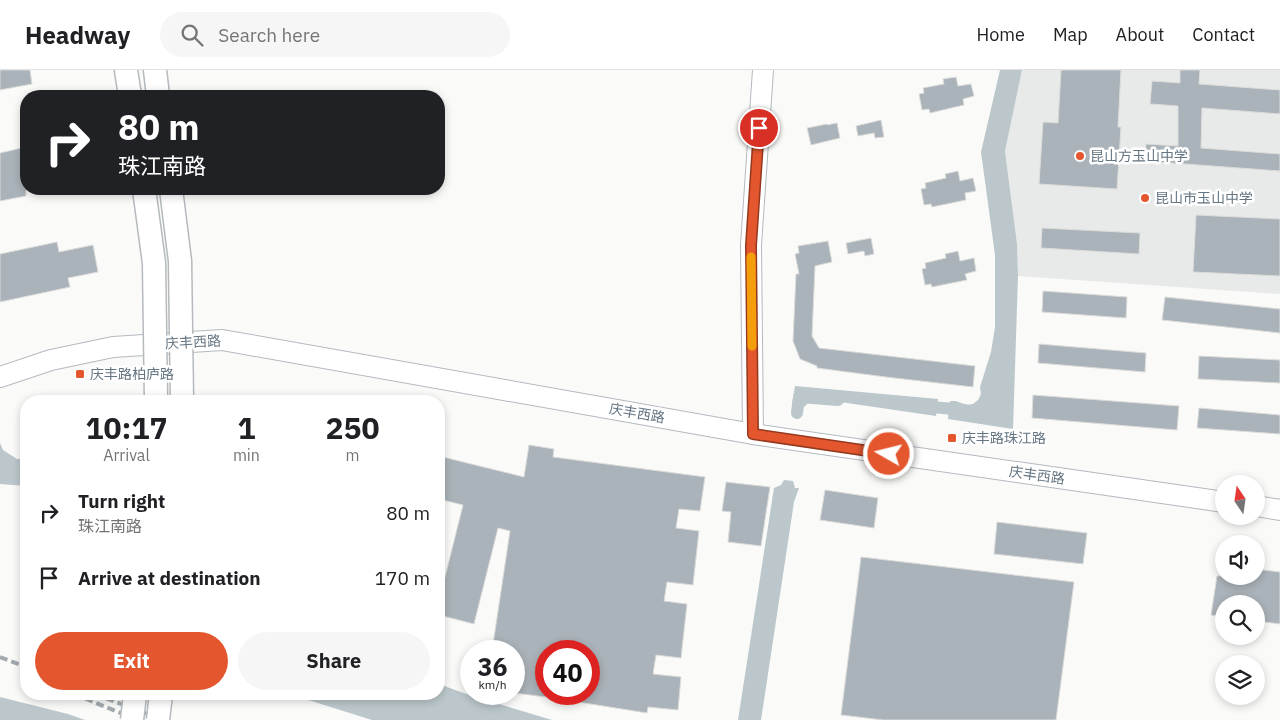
<!DOCTYPE html>
<meta charset="utf-8">
<style>
body{margin:0;font-family:"IBM Plex Sans","Noto Sans SC",sans-serif;background:#f6f6f6;color:#202124;height:100vh;display:flex;flex-direction:column;font-size:19px;white-space:nowrap}
*{box-sizing:border-box;margin:0}
p{font-size:16px;color:#757577}
.icon{flex:none;width:28px;height:28px;fill:none;stroke:currentColor;stroke-width:2;stroke-linecap:round;stroke-linejoin:round}
.map{position:relative;flex:1;overflow:hidden}
.panel{position:absolute;left:20px;top:325px;width:425px;height:305px;display:flex;flex-direction:column;background:#fff;border-radius:20px;box-shadow:0 2px 8px #0003}
.panel>*{flex:none}
.guide{position:absolute;left:20px;top:20px;width:425px;height:105px;border-radius:20px;box-shadow:0 2px 8px #0003;background:#202124;color:#fff;overflow:hidden}
.needle{width:32px;rotate:347deg}
.controls{position:absolute;left:1215px;top:405px;display:grid;gap:10px}
.controls a{display:grid;place-items:center;width:50px;height:50px;border-radius:50%;background:#fff;box-shadow:0 2px 8px #0003;font-size:25px}
.speed{position:absolute;left:460px;top:570px;display:flex;gap:10px;font-size:25px;font-weight:700;text-align:center}
.speed>*{display:grid;place-content:center;width:65px;height:65px;border-radius:50%;background:#fff;box-shadow:0 2px 8px #0003;line-height:1}
.speed small{font-size:12px;font-weight:400}
.speed .limit{border:8px solid #d22;background:#fff;color:#111}
.pin{position:absolute;display:grid;place-items:center;width:42px;height:42px;color:#fff;margin:-21px;border:2px solid #fff;border-radius:50%;box-shadow:0 1px 5px #0007}
.me{position:absolute;width:55px;margin:-28px;rotate:278deg;stroke-linejoin:round;filter:drop-shadow(0 0 4px #0008)}
.turn{display:flex;align-items:center;gap:18px;height:105px;padding:0 15px;font-size:22px}
.turn .icon{width:65px;height:65px;stroke-width:2.5}
.turn b{display:block;font-size:35px;line-height:42px}
.eta{display:flex;justify-content:space-evenly;align-items:center;height:85px;text-align:center}
.eta b{font-size:30px;font-weight:700;line-height:35px}
.primary-button{display:flex;gap:10px;margin-top:auto;padding:10px 15px}
.primary-button a{flex:1;height:58px;border-radius:30px;background:#e4572e;color:#fff;font-size:20px;font-weight:700;line-height:58px;text-align:center}
.primary-button a+a{background:#f6f6f6;color:#202124}
ul{padding:0;list-style:none}
li{display:flex;align-items:center;gap:15px;height:65px;padding:0 15px}
li div{flex:1}
li b{display:block;font-size:19px}
li em{font-style:normal}
header{display:flex;align-items:center;gap:30px;box-sizing:border-box;height:70px;padding:0 25px;background:#fff;border-bottom:1px solid #e0e0e0}
header strong{font-size:24px}
nav{display:flex;gap:28px;margin-inline-start:auto;font-size:18px}
.search{width:350px;height:45px;background:#f6f6f6;display:flex;align-items:center;gap:12px;box-sizing:border-box;padding:0 18px;border-radius:28px;color:#757577;font-size:19px}
.map>svg:first-child{display:block}
.built{fill:#e8e9e9}
.water{fill:#bbc7cb}
.lines{fill:none;stroke-linecap:round;stroke-linejoin:round}
.canal{stroke:#bbc7cb;stroke-width:12}
.building{fill:#aab3b9;stroke:#dcdcda}
.secondary-casing{stroke:#b3babf;stroke-width:22}
.primary-casing{stroke:#b5babe;stroke-width:25}
.secondary{stroke:#fff;stroke-width:20}
.primary{stroke:#fff;stroke-width:22}
.rail{stroke:#a2aab0;stroke-width:4;stroke-dasharray:8 4;stroke-linecap:butt}
.primary-bridge-casing{stroke:#b5babe;stroke-width:25;stroke-linecap:butt}
.primary-bridge{stroke:#fff;stroke-width:22}
.route-casing{stroke:#94391e;stroke-width:12}
.route{stroke:#e4572e;stroke-width:9}
.slow{stroke:#f59e0b;stroke-width:9}
.poi-dot{fill:#e4572e;stroke:#fff;stroke-width:2}
.labels{text-anchor:middle;stroke-width:5;stroke-linejoin:round;paint-order:stroke}
.poi-label{font-size:14px;fill:#657683;stroke:#fff;text-anchor:start}
.street-label{font-size:14px;fill:#657683;stroke:#fff}
</style>
<header>
<strong>Headway</strong>
<div class="search"><svg class="icon" aria-label="search" viewBox="0 0 24 24"><circle cx="10" cy="10" r="6"/><path d="M15 15l6 6"/></svg>Search here</div>
<nav><a>Home</a><a>Map</a><a>About</a><a>Contact</a></nav>
</header>
<div class="map">
<svg width="1280" height="650" viewBox="0 0 1280 650">
<rect width="100%" height="100%" fill="#fafaf8"/>
<path class="built" d="M1022 0H1280V224L1018 206 1017 174 1005 81Z"/>
<g class="water">
<path d="M1000 0H1022L1005 81 1017 174 1018 206 1013 359 948 349 950 331H956L966 335 973 334 978 330 981 324 980 317 991 282 995 257V185L981 82Z"/>
<path d="M795 316 938 329 936 346 813 328 804 337 792 334Z"/>
<path d="M0 373 3 380 17 389H26V416L0 414Z"/>
<path d="M784 410 793 411 795 418H799L794 432 761 650H738L774 418 781 415Z"/>
<path d="M439 614 469 625 552 650H372L289 624H439Z"/>
<path d="M0 627 68 644 85 650H0Z"/>
</g>
<g class="lines">
<g class="canal">
<path d="M921 336 965 340"/>
<path d="M797 343 799 327 838 330"/>
</g>
</g>
<g class="building">
<path d="M0 0H30L32 14 0 20Z"/>
<path d="M1061 0H1121L1118 57H1121L1117 119 1039 114 1043 52 1058 53Z"/>
<path d="M1180 0H1200L1199 14 1280 20V44L1202 38 1201 78 1280 84V101L1144 91 1146 74 1178 76V36L1150 34 1152 11 1180 13Z"/>
<path d="M956 7 958 16 971 14 974 26 963 29 964 35 930 43 929 39 922 40 919 24 924 23 923 18 944 14 943 9Z"/>
<path d="M881 50 884 67 875 68 874 63 858 66 856 56Z"/>
<path d="M837 53 840 68 811 75 807 58 827 54V55Z"/>
<path d="M26 77V126L0 131V83Z"/>
<path d="M958 101 960 111 973 108 976 121 965 123 966 130 932 137 931 134 924 135 921 119 926 118 925 113 946 108 945 104Z"/>
<path d="M1196 145 1280 149V206L1193 202Z"/>
<path d="M1042 158 1140 163 1139 184 1041 178Z"/>
<path d="M871 168 874 184 865 186 864 181 848 184 846 173Z"/>
<path d="M828 171 832 192 815 196 812 266 819 278 975 296 973 317 886 307 817 298V296L800 289 793 271 796 204H799L795 184 799 183 798 176Z"/>
<path d="M57 172 59 182 93 175 98 202 68 208 70 217 0 232V184Z"/>
<path d="M958 181 960 191 974 188 976 201 965 204 967 210 932 217 931 214 925 215 922 199 926 198 925 193 946 188 945 184Z"/>
<path d="M1043 221 1127 227 1126 248 1042 242Z"/>
<path d="M1165 227 1280 239V263L1162 250Z"/>
<path d="M1039 274 1146 283 1145 302 1038 293Z"/>
<path d="M1199 286 1280 290V313L1198 309Z"/>
<path d="M1033 325 1179 336 1177 360 1032 348Z"/>
<path d="M1199 338 1280 345V364L1197 358Z"/>
<path d="M529 375 554 379 553 387 705 407 700 441 679 439 676 458 699 461 693 515 667 512 664 531 687 534 681 588 656 585 653 604 681 607 678 640 648 637 647 643 559 629V624H589V581H546V627L514 623V581H492L510 461 498 458 474 554 439 545V514L443 515 463 435 439 429V386L524 407Z"/>
<path d="M726 412 770 417 761 476 728 472 731 442 722 441Z"/>
<path d="M825 420 878 428 874 458 820 450Z"/>
<path d="M997 452 1087 463 1083 494 994 484Z"/>
<path d="M861 487 1074 512 1056 650H883L841 645Z"/>
<path d="M1256 499 1280 502V554L1256 551V534H1224V547L1211 545 1217 506H1256Z"/>
</g>
<g class="lines">
<g class="secondary-casing">
<g id="secondary">
<path d="M0 307 51 290 113 277 222 270 753 364 1224 432"/>
<path d="M753 364 751 175 763 0"/>
<path d="M1256 436 1280 440"/>
</g>
</g>
<g class="primary-casing">
<g id="primary">
<path d="M126 0 130 26"/>
<path d="M155 0 158 26"/>
</g>
</g>
<use href="#secondary" class="secondary"/>
<use href="#primary" class="primary"/>
<g class="rail">
<path d="M0 587 26 597"/>
<path d="M74 624 138 650"/>
<path d="M95 624 163 650"/>
</g>
<g class="primary-bridge-casing">
<g id="primary-bridge">
<path d="M144 119 154 193 156 331"/>
<path d="M171 119 180 191 182 331"/>
<path d="M132 650 135 624"/>
<path d="M158 650 161 624"/>
</g>
</g>
<use href="#primary-bridge" class="primary-bridge"/>
</g>
<g class="lines">
<g class="route-casing">
<path id="route" d="M759 58 751 175 753 364 889 384"/>
</g>
<use href="#route" class="route"/>
<path class="slow" d="M751 187 752 276"/>
</g>
<g class="poi-dot">
<circle cx="1080" cy="86" r="5"/>
<circle cx="1145" cy="128" r="5"/>
<rect x="75" y="299" width="10" height="10" rx="2.5"/>
<rect x="947" y="363" width="10" height="10" rx="2.5"/>
</g>
<g class="labels">
<g class="poi-label">
<text x="1090" y="91">昆山方玉山中学</text>
<text x="1155" y="133">昆山市玉山中学</text>
<text x="90" y="309">庆丰路柏庐路</text>
<text x="962" y="373">庆丰路珠江路</text>
</g>
<g class="street-label">
<text transform="translate(193 272) rotate(-3)" y="5">庆丰西路</text>
<text transform="translate(637 343) rotate(10)" y="5">庆丰西路</text>
<text transform="translate(1037 405) rotate(8)" y="5">庆丰西路</text>
</g>
</g>
</svg>
<div class="controls">
<a><svg class="needle" viewBox="-14 -14 28 28"><path d="M0-13l5 13h-10z" fill="#e53935"/><path d="M0 13l5-13h-10z" fill="#757577"/></svg></a>
<a><svg class="icon" aria-label="sound" viewBox="0 0 24 24"><path d="M4 9h4l5-4v14l-5-4H4zM17 9q2 3 0 6"/></svg></a>
<a><svg class="icon" aria-label="search" viewBox="0 0 24 24"><circle cx="10" cy="10" r="6"/><path d="M15 15l6 6"/></svg></a>
<a><svg class="icon" aria-label="layers" viewBox="0 0 24 24"><path d="M12 4l9 5-9 5-9-5zM3 14l9 5 9-5"/></svg></a>
</div>
<div class="speed"><div>36<small>km/h</small></div><div class="limit">40</div></div>
<div class="pin" style="left:759px;top:58px;background:#d93025"><svg class="icon" aria-label="arrive" viewBox="0 0 24 24"><path d="M6 21V4h12l-3 4 3 4H6"/></svg></div>
<svg class="me" style="left:889px;top:384px" viewBox="-20 -20 40 40"><circle r="17" fill="#e4572e" stroke="#fff" stroke-width="3"/><path d="M0-11L8 9 0 5-8 9z" fill="#fff"/></svg>
<div class="guide">
<div class="turn"><svg class="icon" aria-label="right" viewBox="0 0 24 24"><path d="M7 20v-9h11M14 6l5 5-5 5"/></svg><div><b>80 m</b>珠江南路</div></div>
</div>
<section class="panel">
<div class="eta">
<div><b>10:17</b><p>Arrival</p></div>
<div><b>1</b><p>min</p></div>
<div><b>250</b><p>m</p></div>
</div>
<ul>
<li><svg class="icon" aria-label="right" viewBox="0 0 24 24"><path d="M7 20v-9h11M14 6l5 5-5 5"/></svg><div><b>Turn right</b><p>珠江南路</p></div><em>80 m</em></li>
<li><svg class="icon" aria-label="arrive" viewBox="0 0 24 24"><path d="M6 21V4h12l-3 4 3 4H6"/></svg><div><b>Arrive at destination</b></div><em>170 m</em></li>
</ul>
<div class="primary-button"><a>Exit</a><a>Share</a></div>
</section>
</div>
